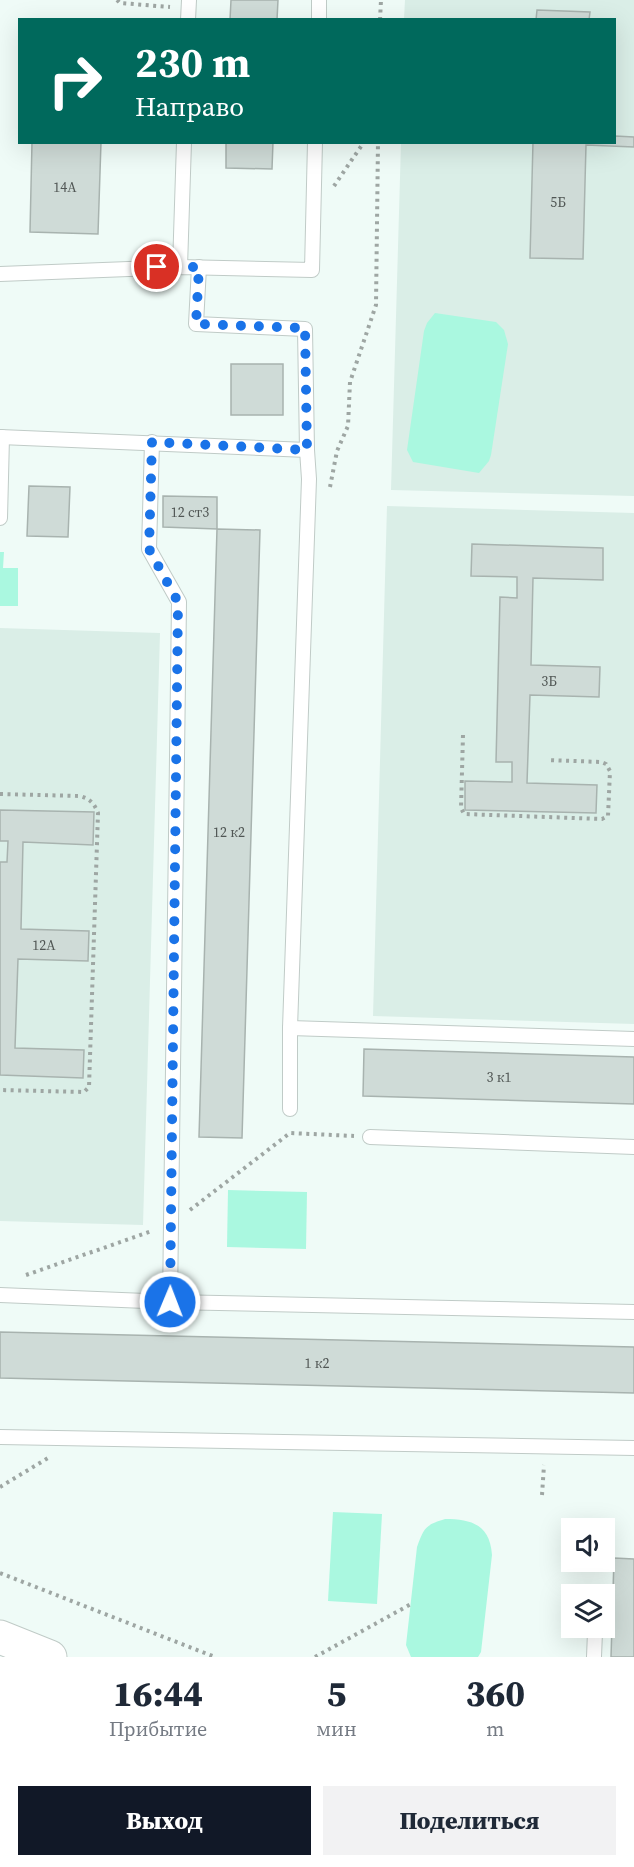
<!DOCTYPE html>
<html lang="ru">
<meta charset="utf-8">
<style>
body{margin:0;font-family:"Source Serif 4",serif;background:#f2f2f3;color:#1f2937;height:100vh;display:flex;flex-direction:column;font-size:22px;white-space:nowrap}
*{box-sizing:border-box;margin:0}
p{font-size:20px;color:#747a83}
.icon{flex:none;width:33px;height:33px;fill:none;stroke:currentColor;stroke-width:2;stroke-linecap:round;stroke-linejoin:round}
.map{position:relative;height:1657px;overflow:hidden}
.panel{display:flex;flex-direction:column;background:#fff;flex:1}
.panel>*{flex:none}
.top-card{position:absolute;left:18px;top:18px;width:598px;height:126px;border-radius:0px;box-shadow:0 6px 24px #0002;background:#00695c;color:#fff;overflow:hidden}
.controls{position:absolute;left:561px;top:1518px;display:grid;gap:12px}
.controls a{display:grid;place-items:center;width:54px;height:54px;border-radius:0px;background:#fff;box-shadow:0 6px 24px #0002;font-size:30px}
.pin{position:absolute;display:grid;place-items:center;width:51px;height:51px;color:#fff;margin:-26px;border:3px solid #fff;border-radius:50%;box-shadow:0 2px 6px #0007}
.me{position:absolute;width:66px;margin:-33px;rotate:1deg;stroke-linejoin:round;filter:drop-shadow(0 0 4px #0008)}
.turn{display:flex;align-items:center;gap:21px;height:126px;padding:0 18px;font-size:27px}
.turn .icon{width:78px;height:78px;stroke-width:2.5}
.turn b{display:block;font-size:42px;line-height:51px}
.eta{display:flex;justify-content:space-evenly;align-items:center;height:102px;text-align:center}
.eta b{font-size:36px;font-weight:800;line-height:42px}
.cta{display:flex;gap:12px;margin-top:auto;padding:12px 18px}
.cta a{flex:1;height:69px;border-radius:0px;background:#111827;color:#fff;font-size:24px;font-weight:800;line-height:69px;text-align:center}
.cta a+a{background:#f2f2f3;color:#1f2937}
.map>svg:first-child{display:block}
.built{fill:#daeee7}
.green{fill:#aaf8e0}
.building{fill:#cfdbd7;stroke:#a8b3af;stroke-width:1.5}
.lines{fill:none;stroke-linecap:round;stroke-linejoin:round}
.service-casing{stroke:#c0cbc7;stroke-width:16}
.tertiary-casing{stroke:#c0cbc7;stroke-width:35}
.path{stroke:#9ea6a3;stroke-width:4;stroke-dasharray:3 4.5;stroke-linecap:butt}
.service{stroke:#fff;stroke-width:14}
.tertiary{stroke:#fff;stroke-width:33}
.route{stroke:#1a73e8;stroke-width:10;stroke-dasharray:0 18}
.labels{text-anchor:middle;stroke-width:4.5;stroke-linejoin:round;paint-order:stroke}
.number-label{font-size:14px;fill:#505654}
</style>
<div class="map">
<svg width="634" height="1657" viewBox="0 0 634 1657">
<rect width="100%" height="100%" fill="#effbf7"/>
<g class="built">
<path d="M405 0H634V496L391 490 401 143 615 142V20L404 19Z"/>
<path d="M387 506 634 513V1024L373 1016Z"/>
<path d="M0 628 160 633 143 1225 0 1221Z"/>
</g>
<g class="green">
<path d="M435 313 496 322 504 330 508 344 491 455 489 461 479 473 413 462 407 450 424 331 427 323Z"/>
<path d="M0 552H4L3 568H18V606H0Z"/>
<path d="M228 1190 307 1192 306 1249 227 1247Z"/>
<path d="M333 1512 382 1514 377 1604 328 1601Z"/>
<path d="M445 1519C472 1519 490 1525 492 1555L481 1652 478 1657H411L406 1645 417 1547C424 1528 425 1525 445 1519Z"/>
</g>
<g class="building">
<path d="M231 0H278L277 20H230Z"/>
<path d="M537 10 590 12 589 20H536Z"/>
<path d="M615 136 634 137V147L586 145 583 259 530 258 533 142H615Z"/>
<path d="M32 142H101L98 234 30 232Z"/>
<path d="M226 142H273L272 169 226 168Z"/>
<rect x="231" y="364" width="52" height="51"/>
<path d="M29 486 70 487 68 537 27 536Z"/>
<path d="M163 496 217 497V529L163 527Z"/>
<path d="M217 529 260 530 242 1138 199 1137Z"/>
<path d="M472 544 603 548V580L533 578 531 665 600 667 599 697 530 695 527 783 597 785 596 813 465 810V781L512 782V762H496L500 597 517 598V577L471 576Z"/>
<path d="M0 810 94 812 93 845 23 842 21 929 89 931 88 961 18 959 15 1048 84 1050 83 1078 0 1075V862H7L8 841H0Z"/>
<path d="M364 1049 634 1057V1104L363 1096Z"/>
<path d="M0 1332 634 1347V1393L0 1378Z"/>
<path d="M614 1558 634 1559V1657H611Z"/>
</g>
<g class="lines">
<g class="service-casing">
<g id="service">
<path d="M188 20 189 0"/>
<path d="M319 20V0"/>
<path d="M180 267 184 142"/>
<path d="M199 267 196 324 305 329 307 450"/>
<path d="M0 274 180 267 312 270 315 142"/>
<path d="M0 437 307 450 309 479 290 1028V1109"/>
<path d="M152 442 149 549 179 602 170 1302"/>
<path d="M0 518 2 437"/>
<path d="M290 1028 634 1039"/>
<path d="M370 1137 634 1147"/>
<path d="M0 1295 170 1302 634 1312"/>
<path d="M0 1437 634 1448"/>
<path d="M594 1657 595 1632"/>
</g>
</g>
<g class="tertiary-casing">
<path id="tertiary" d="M0 1637 50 1657"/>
</g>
<g class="path">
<path d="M117 0 120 3 170 7"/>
<path d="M380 20 381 0"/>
<path d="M334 186 364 142"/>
<path d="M330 487 337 451 348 426 350 382 376 305 378 142"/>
<path d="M463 735 461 808 464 814 602 819 608 816 610 771 606 764 601 762 547 760"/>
<path d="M0 794 80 796C90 799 94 803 98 813L89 1087 84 1092 0 1090"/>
<path d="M190 1210 290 1133 354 1136"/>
<path d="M26 1275 152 1231"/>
<path d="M0 1487 48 1458"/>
<path d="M542 1495 544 1465"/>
<path d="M0 1573 215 1657"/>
<path d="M315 1657 411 1604"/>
</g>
<use href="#service" class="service"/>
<use href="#tertiary" class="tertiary"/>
</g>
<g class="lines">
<path class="route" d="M157 267H199L196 324 305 328 307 450 152 442 149 549 178 602 170 1302"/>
</g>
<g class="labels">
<g class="number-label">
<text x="65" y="192">14А</text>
<text x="558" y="207">5Б</text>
<text x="190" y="517">12 ст3</text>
<text x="549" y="686">3Б</text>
<text x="229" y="837">12 к2</text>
<text x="44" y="950">12А</text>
<text x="499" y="1082">3 к1</text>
<text x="317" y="1368">1 к2</text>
</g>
</g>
</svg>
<div class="controls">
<a><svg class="icon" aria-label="sound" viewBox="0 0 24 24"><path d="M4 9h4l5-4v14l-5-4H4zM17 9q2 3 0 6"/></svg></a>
<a><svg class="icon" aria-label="layers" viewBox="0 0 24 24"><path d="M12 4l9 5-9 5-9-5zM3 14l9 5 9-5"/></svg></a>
</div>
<div class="pin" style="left:157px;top:267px;background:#d93025"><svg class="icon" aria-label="arrive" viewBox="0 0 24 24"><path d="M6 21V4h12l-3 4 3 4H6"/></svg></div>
<svg class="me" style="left:170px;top:1302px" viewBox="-20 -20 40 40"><circle r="17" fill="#1a73e8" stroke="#fff" stroke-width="3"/><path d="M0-11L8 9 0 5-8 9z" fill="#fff"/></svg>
<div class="top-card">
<div class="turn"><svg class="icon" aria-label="right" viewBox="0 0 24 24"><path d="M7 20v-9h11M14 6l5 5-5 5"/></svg><div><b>230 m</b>Направо</div></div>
</div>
</div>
<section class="panel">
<div class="eta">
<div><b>16:44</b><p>Прибытие</p></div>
<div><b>5</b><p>мин</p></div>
<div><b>360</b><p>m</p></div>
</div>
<div class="cta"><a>Выход</a><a>Поделиться</a></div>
</section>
